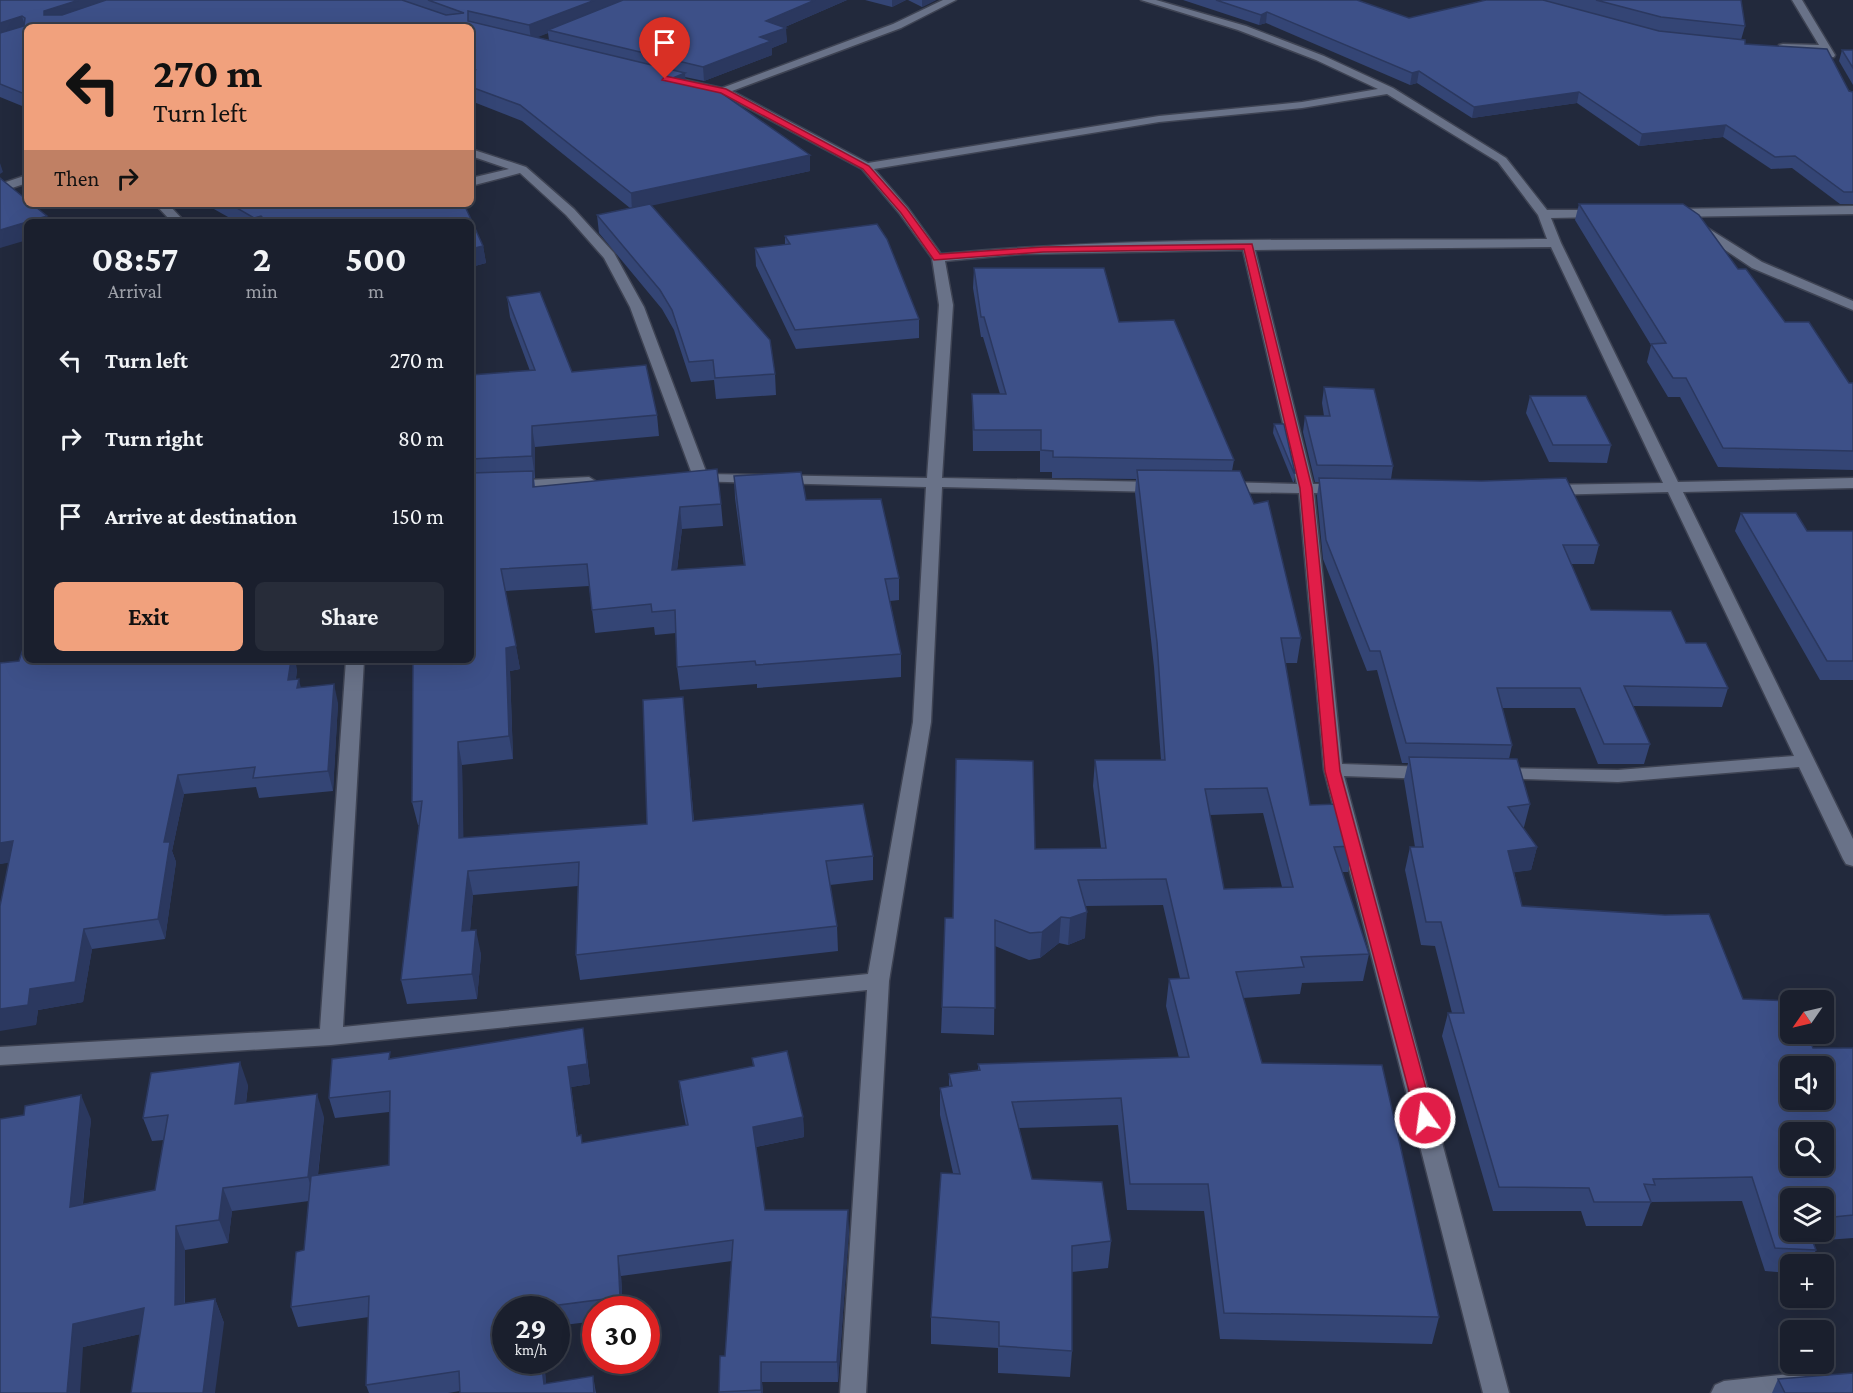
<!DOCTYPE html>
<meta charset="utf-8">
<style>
body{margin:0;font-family:"Crimson Pro",serif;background:#272c39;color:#f1f3f6;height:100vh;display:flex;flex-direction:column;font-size:22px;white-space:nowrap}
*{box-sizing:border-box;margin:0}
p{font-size:20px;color:#9fa2aa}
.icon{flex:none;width:33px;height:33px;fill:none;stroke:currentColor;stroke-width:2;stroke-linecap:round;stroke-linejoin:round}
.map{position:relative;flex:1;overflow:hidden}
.side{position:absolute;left:24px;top:219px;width:450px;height:444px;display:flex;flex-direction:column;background:#1a1f2d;border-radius:9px;box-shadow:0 6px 24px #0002,0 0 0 2px #383d49}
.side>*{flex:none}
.banner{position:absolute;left:24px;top:24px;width:450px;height:183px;border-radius:9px;box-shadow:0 6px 24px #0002,0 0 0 2px #383d49;background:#f1a17d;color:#111;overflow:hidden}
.needle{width:39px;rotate:236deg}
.tools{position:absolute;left:1780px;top:990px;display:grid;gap:12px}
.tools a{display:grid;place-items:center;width:54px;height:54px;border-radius:9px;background:#1a1f2d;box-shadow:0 6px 24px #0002,0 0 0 2px #383d49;font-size:30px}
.speed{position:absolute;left:492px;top:1296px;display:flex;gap:12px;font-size:30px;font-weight:700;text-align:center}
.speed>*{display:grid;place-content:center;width:78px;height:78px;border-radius:50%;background:#1a1f2d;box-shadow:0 6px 24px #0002,0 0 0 2px #383d49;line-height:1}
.speed small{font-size:15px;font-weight:400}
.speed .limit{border:9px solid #d22;background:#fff;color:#111}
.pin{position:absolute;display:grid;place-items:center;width:51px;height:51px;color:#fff;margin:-62px -26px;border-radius:50% 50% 50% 0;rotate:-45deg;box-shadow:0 0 6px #0007}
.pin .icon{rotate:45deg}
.me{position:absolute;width:66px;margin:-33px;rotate:346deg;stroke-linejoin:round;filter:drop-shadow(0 0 4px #0008)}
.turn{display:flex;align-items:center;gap:21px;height:126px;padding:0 30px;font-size:27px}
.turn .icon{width:78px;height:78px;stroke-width:2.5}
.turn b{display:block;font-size:42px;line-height:51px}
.then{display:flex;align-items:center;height:57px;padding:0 30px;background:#0003;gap:12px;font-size:22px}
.eta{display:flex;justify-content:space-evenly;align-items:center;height:102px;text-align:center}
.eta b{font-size:36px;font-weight:700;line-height:42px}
.action{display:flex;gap:12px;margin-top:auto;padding:12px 30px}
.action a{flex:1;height:69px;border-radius:9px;background:#f1a17d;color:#111;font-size:24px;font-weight:700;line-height:69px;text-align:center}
.action a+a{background:#272c39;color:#f1f3f6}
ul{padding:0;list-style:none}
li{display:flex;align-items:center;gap:18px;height:78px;padding:0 30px}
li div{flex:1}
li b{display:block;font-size:22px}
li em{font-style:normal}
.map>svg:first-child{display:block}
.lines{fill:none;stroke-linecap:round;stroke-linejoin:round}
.minor-casing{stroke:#3e4353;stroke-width:3}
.minor{fill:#697288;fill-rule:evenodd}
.wall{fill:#344575;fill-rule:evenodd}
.shaded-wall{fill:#2b385f}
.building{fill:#3d5088;stroke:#2b385f;stroke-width:1.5;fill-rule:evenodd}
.route{fill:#e11d48;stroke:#92132f;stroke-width:1.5}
</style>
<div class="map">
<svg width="1853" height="1393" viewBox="0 0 1853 1393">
<rect width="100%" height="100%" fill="#22293c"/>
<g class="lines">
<g class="minor-casing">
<g id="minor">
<path d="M943 0H956L901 28 732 91 868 163 1159 116 1302 102 1378 89 1316 60 1238 30 1141 0H1156L1246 26 1324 56 1393 88 1506 158 1547 210H1603V216L1599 217 1551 218 1561 243 1678 482 1853 478V488L1683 492 1853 839V866L1846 864 1843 859 1799 767 1618 782 1492 778 1490 774 1492 770 1499 768 1618 770 1794 756 1668 492 1546 495 1538 490 1546 485 1663 483 1551 247 1255 250 1313 484H1342L1350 489 1342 494 1314 493 1342 764 1429 767 1436 769 1438 773 1436 777 1429 779 1344 776 1509 1393H1483L1324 770 1299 493 1222 492 1214 487 1222 482 1297 484 1243 250 1022 254 945 261 953 305 942 478 1159 482 1167 487 1159 492 942 487 931 722 889 981 866 1393H840L867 990 331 1045 0 1065V1047L320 1029 346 660H364L343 1027 868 974 913 722 926 487 690 481 687 478 692 474 630 307 604 258 566 215 520 173 471 186V178L509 169 471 156V149L526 167 574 209 614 253 644 307 707 474 927 478 939 305 932 258 900 214 862 169 720 93 657 78 662 75 722 88 893 24ZM1387 94 1498 162 1538 215 1547 239C1346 241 1142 235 941 254L908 208 874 169 1159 122 1302 108Z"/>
<path d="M1792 0H1802L1835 55 1834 57H1826L1822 51 1779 49V45L1783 44 1819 45Z"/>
<path d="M27 175V183L0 192V184Z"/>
<path d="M155 204H168L185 222H172Z"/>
<path d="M1853 206V214L1672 217 1666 213 1672 209Z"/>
<path d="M1698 222 1762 262 1853 301V310L1752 268 1694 229V223Z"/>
<path d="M589 477 597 482 594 485 471 493V483Z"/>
<path d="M1798 1373 1807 1377 1811 1385 1807 1393H1711L1715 1385 1724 1381Z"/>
</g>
</g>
<use href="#minor" class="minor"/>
</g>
<g class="wall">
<path d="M0 0H847L785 27 787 42 772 48V55L704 81 685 77 686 83 810 171 651 205 775 374 776 395 716 399 714 380 691 382 674 330 662 309 599 233 597 215 630 208 522 121 471 101V27H27V108L0 97ZM548 33 549 40 536 37Z"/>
<path d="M865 0H906L892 7Z"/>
<path d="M908 0H936L922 7Z"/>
<path d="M1183 0H1357L1409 18 1486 0H1741L1745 26 1741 40 1745 44 1853 92V204H1840L1792 168 1771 169 1723 137 1639 146 1577 103 1472 118 1417 83 1410 85 1266 23 1259 25Z"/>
<path d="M1842 50H1853V85L1839 61Z"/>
<path d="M205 204H464L483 246 486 263 471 267V222H237Z"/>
<path d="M1579 204 1738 269 1785 322 1849 383H1853V470L1718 467 1680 397H1668L1647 362 1651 345 1575 220Z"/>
<path d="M785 236 919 319V338L796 349 756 266 755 248 785 245Z"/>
<path d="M974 268 1119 322 1234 460 1232 471 1301 638 1297 663H1285L1310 805 1353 846 1348 872H1342L1369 954 1363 981 1302 983 1300 994 1243 998 1262 1063 1439 1317 1432 1344 1220 1339 1204 1211 1127 1210 1118 1125 1019 1128 1032 1179 1111 1241 1108 1268 1072 1272V1351L1070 1377 998 1373V1348L931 1344V1317L953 1173 940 1115V1088L949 1087V1074L978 1070V1064L1179 1058 1166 1006 1169 979 1180 978 1163 905 1085 906V938L1068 945 1059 943 1040 958 1029 960 995 946 994 1035 941 1033 942 1007 953 918 1035 849 1101 848 1093 786 1095 760H1161L1154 667 1135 493 1136 479 1052 478V472H1040V451H973L972 394H1000L983 337H981L973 288ZM1263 813 1282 887 1224 889 1210 815Z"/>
<path d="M507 297 572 372 657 415 659 436 535 447V478H534L535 486 721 504 723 526 682 529 677 570 744 566 735 498 734 476 806 500 899 578V600L890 601 901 654V677L757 688V684L680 690 677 667 676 633 655 635 654 627 595 633 589 586 505 591 520 669 510 671 513 759 462 765 463 838 647 824 683 697 694 821 873 856V880L830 885 837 926 838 951 580 980 576 955 578 886 473 895 470 930 481 954 477 999 407 1004 401 980 419 825H418L412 802 471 660V375L530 371 510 317Z"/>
<path d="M1324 387 1393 466 1391 479 1599 545 1594 564H1571L1591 610 1686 643 1728 688 1722 707 1633 706 1650 744 1644 764H1598L1575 708H1502L1512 745 1509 759 1530 804 1524 827H1523L1537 847 1531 870 1514 872 1522 906 1743 999 1813 1048H1853V1238L1813 1241 1816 1250 1809 1264H1791V1273L1765 1271 1742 1201 1651 1202 1642 1226H1586L1581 1211H1493L1442 1036 1448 1013H1452L1435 946 1421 945 1405 870 1410 847H1415L1404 780 1408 763H1402L1377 670 1367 671 1323 559 1317 496 1319 482H1315L1303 432 1305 416H1324L1322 403ZM1824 1198V1232H1791Z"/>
<path d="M1530 396 1611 445 1607 463 1549 462 1526 413Z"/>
<path d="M1274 424 1295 473 1294 482H1293L1273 433Z"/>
<path d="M1741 513 1807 531H1853V680H1820L1735 531Z"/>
<path d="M0 663 297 669 296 679 301 688 338 703 333 791 259 798 256 787 184 794 172 851 176 862 165 939 92 949 83 1002 38 1010 36 1025 9 862 0 864Z"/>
<path d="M586 1048 590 1084 571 1087 578 1136 583 1143 686 1126 681 1101 679 1081 753 1066 752 1058 803 1117 804 1137 756 1147 765 1210 849 1230 838 1382H762L763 1393H719L720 1356H725L732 1261 621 1276 623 1310H596V1321L556 1326V1310H506V1360H544L546 1384 593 1376 596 1393H460V1391L448 1393H369L366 1385 369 1317 298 1327 291 1307 304 1250 309 1201 232 1211 228 1243 185 1250V1304L215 1299 224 1323 140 1334 83 1347 0 1393 91 1119 83 1204 155 1190 164 1140 152 1141 143 1118 248 1085 246 1103 324 1117 318 1175 389 1165V1112L335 1118 329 1098 391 1058Z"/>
<path d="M1778 1379 1853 1393H1772Z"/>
</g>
<g class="shaded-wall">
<path d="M79 0H127L48 25 44 15V11Z"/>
<path d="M595 0H632L548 30V33L531 40 529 25Z"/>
<path d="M815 0H847L778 30 786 28 787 42 772 48V55L704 81 703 67 760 37 766 21Z"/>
<path d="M892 0H906L892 7Z"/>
<path d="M922 0H936L922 7Z"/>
<path d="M1267 12 1266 23 1259 25 1261 15Z"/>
<path d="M22 16 26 30 0 38V23Z"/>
<path d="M237 23 238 27H222Z"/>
<path d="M1419 71 1417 83 1410 85 1412 73Z"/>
<path d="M685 73 686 88 670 79Z"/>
<path d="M1579 92 1577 103 1472 118 1474 107Z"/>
<path d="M1726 125 1723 137 1639 146 1642 134Z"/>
<path d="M810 155V171L632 210 631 193Z"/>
<path d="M0 163 3 172 0 174Z"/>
<path d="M302 204H352L305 220 301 207Z"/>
<path d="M47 216 48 222H27V240L0 248V230Z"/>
<path d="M261 216 262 222H255L254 218Z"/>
<path d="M483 246 486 263 471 267V249Z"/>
<path d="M532 426 535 447V478L532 456Z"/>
<path d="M680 507 682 529 674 593 672 570Z"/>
<path d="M516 646 520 669 510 671 513 759 509 736 506 648Z"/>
<path d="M291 660H295L297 669 293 699 288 680Z"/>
<path d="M299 679 303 698 297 688Z"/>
<path d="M334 684 338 703 333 791 328 771Z"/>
<path d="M458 742 462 765 464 862 459 838Z"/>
<path d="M178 775 184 794 172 851 176 862 165 939 158 919 164 842Z"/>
<path d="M13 841 21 861 0 864V843Z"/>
<path d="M1537 847 1531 870 1503 874 1508 851Z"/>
<path d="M468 871 473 895 468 955 462 931Z"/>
<path d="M1087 912 1085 938 1068 945 1070 918Z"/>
<path d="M1061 917 1059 943 1040 958 1042 932Z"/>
<path d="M84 929 92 949 83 1002 38 1010 36 1025 0 1031V1009L30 989Z"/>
<path d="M476 930 481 954 477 999 472 974Z"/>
<path d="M583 1028 590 1084 571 1087 580 1156 568 1067Z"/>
<path d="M240 1062 248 1085 243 1127 235 1104Z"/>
<path d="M317 1094 324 1117 315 1200 308 1177Z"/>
<path d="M81 1095 91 1119 80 1230 70 1207Z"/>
<path d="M803 1117 804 1137 755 1147 753 1127Z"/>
<path d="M223 1188 232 1211 228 1243 219 1220Z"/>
<path d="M848 1210 849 1230 838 1382 837 1362Z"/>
<path d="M176 1226 185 1250 184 1329 175 1305Z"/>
<path d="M618 1256 621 1276 623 1310H622L620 1297Z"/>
<path d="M215 1299 224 1323 215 1393H203Z"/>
<path d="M144 1308 154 1331 83 1347 80 1393H67L73 1324Z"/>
<path d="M541 1360H544L547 1393 544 1384Z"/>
<path d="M761 1362 762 1382 763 1393H761Z"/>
</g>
<g class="building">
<path d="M0 0H79L44 11V15H62L106 0H402L446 15 464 13 428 0H595L529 25 468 11V21L685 73 670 79 720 92 810 155 631 193 520 105 471 87V72L475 70 471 69V27H247L237 23 222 27H27V95L0 84V33L24 26 25 18 22 16 0 23Z"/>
<path d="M623 0H815L766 21 786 28 760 37 771 41 703 67 548 30Z"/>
<path d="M1216 0H1357L1409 18 1486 0H1543L1659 31 1745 40V44L1827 49 1849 91 1853 92V192H1844L1795 156 1775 157 1726 125 1642 134 1579 92 1474 107 1419 71 1412 73 1267 12 1261 15Z"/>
<path d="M1596 0H1741L1745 26 1661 17Z"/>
<path d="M1842 50H1853V68Z"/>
<path d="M0 178 27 200V204H32L47 216 0 230Z"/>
<path d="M230 204H302L301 207 322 208 333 204H464L483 246 471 249V222H267L261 216 254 218Z"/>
<path d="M650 204 770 340 775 374 715 378 713 360 689 362 672 310 660 290 597 215Z"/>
<path d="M1579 204H1683L1699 215 1738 269H1746L1785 322H1809L1849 383H1853V451L1723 448 1686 378H1673L1651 344 1666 343Z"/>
<path d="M877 224 887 239 919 319 795 330 755 248 790 244 785 236Z"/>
<path d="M974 268H1104L1119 322 1174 320 1234 460 1053 457V451L1041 450V430H974L972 394H1006L984 317H981Z"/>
<path d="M540 292 572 372 646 365 657 415 532 426V456L471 459V375L535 370 507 297Z"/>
<path d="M1324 387 1374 389 1393 466 1317 465 1305 416H1330Z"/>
<path d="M1530 396H1586L1611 445H1553Z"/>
<path d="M1274 424H1284L1295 473H1294Z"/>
<path d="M717 469 721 504 680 507 672 570 745 565 734 476 801 472 806 500 881 499 899 578 885 579 901 654 756 665 755 661 677 667 675 610 652 612 651 604 592 610 587 564 501 569 516 646 506 648 509 736 458 742 459 838 647 824 643 700 683 697 693 821 863 804 873 856 826 861 837 926 576 955 579 862 468 871 462 931 476 930 472 974 401 980 422 801 412 802 413 660H471V473L533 471V487Z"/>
<path d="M1137 470 1240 471 1254 504 1268 501 1301 638H1281L1310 805 1339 804 1353 846 1334 847 1369 954 1301 957 1304 967 1236 972 1262 1063 1382 1065 1439 1317 1224 1313 1208 1184H1130L1121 1098 1012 1102 1032 1179 1102 1182 1111 1241 1072 1246V1351L999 1346V1322L931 1317 941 1173 960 1174 940 1088 952 1086 949 1074 980 1070 978 1064 1189 1057 1169 979 1189 978 1166 879 1078 880 1087 912 1070 918 1061 917 1042 932 1030 933 995 920V1008L942 1007 945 918H953L956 759 1033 761 1035 849 1106 848 1095 760H1165L1157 642ZM1267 788 1293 887 1224 889 1205 789Z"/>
<path d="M1319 478 1482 481 1566 478 1599 545H1563L1591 610 1671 611 1686 643H1706L1728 688 1624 686 1650 744H1604L1580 688H1497L1512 745 1406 743 1380 651H1370L1326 540Z"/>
<path d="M1741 513H1796L1807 531H1853V661H1827Z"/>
<path d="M23 649H27V660H291L288 680 299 679 297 688 334 684 328 771 253 778 255 767 178 775 164 842H170L158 919 84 929 75 982 30 989 28 1005 0 1009V906L13 841 0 843V663L19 661Z"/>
<path d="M1409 757 1517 759 1530 804 1508 807 1537 847 1508 851 1522 906 1665 915 1709 914 1743 999 1791 1001V1034H1807L1813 1048H1853V1215L1824 1218V1198H1791V1232H1809L1816 1250 1775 1248 1752 1177 1653 1179 1655 1185 1644 1184 1651 1202H1594L1589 1188 1499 1187 1448 1013H1464L1441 922H1426L1410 847H1423ZM1791 1066H1824V1100H1791ZM1791 1132H1824V1166H1791Z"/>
<path d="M583 1028 587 1064 568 1067 577 1136 581 1135 582 1143 688 1125 679 1081 754 1066 752 1058 787 1051 803 1117 753 1127 765 1210H848L837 1362H761V1390L719 1392 720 1356H725L733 1240 618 1256 620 1297 536 1308V1310H506V1360H541L544 1384 593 1376 594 1393H460L459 1371 366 1385 369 1296 291 1307 296 1252 304 1250 311 1176 389 1165 390 1091 329 1098 332 1059 390 1052 389 1059Z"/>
<path d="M240 1062 235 1104 317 1094 308 1177 223 1188 219 1220 176 1226 175 1305 215 1299 203 1393H131L144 1308 73 1324 67 1393H0V1119L24 1115 25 1106 81 1095 70 1207 155 1190 168 1115 143 1118 151 1073Z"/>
<path d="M1853 1373V1393H1785L1778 1379Z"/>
</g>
<path class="route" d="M665 76 726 89 869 166 907 209 940 254 1043 247 1252 244 1312 488 1340 771 1434 1118 1431 1122H1419L1416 1118 1325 771 1300 488 1244 249 1043 252 934 260 901 213 863 169 721 93 662 80Z"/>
</svg>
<div class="tools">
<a><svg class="needle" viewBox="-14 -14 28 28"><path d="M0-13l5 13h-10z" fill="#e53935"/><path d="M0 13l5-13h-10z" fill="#9fa2aa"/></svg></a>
<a><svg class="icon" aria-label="sound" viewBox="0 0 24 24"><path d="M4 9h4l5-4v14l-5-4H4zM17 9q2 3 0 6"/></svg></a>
<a><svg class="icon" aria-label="search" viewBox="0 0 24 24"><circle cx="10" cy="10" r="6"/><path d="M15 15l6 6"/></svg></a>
<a><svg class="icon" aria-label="layers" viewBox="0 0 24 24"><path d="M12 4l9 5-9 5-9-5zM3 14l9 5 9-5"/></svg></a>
<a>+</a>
<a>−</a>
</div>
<div class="speed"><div>29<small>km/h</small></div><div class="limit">30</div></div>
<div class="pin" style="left:665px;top:79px;background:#d93025"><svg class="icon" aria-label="arrive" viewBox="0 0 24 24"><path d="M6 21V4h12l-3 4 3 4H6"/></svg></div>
<svg class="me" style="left:1425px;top:1118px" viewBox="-20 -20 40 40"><circle r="17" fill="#e11d48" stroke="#fff" stroke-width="3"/><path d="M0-11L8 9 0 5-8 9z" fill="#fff"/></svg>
<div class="banner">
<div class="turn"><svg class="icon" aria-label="left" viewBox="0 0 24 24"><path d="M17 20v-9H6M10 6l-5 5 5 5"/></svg><div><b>270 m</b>Turn left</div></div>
<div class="then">Then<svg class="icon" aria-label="right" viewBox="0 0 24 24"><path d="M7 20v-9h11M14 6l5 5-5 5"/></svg></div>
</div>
<section class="side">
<div class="eta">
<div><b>08:57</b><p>Arrival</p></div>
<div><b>2</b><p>min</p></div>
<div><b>500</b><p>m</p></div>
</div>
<ul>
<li><svg class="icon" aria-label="left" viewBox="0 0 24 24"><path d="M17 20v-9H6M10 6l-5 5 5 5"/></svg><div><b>Turn left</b></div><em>270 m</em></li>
<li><svg class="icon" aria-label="right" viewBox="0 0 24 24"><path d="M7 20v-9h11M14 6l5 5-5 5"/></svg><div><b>Turn right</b></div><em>80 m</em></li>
<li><svg class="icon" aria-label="arrive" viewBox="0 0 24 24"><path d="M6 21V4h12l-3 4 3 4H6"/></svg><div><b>Arrive at destination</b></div><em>150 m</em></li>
</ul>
<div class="action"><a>Exit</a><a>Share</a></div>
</section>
</div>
